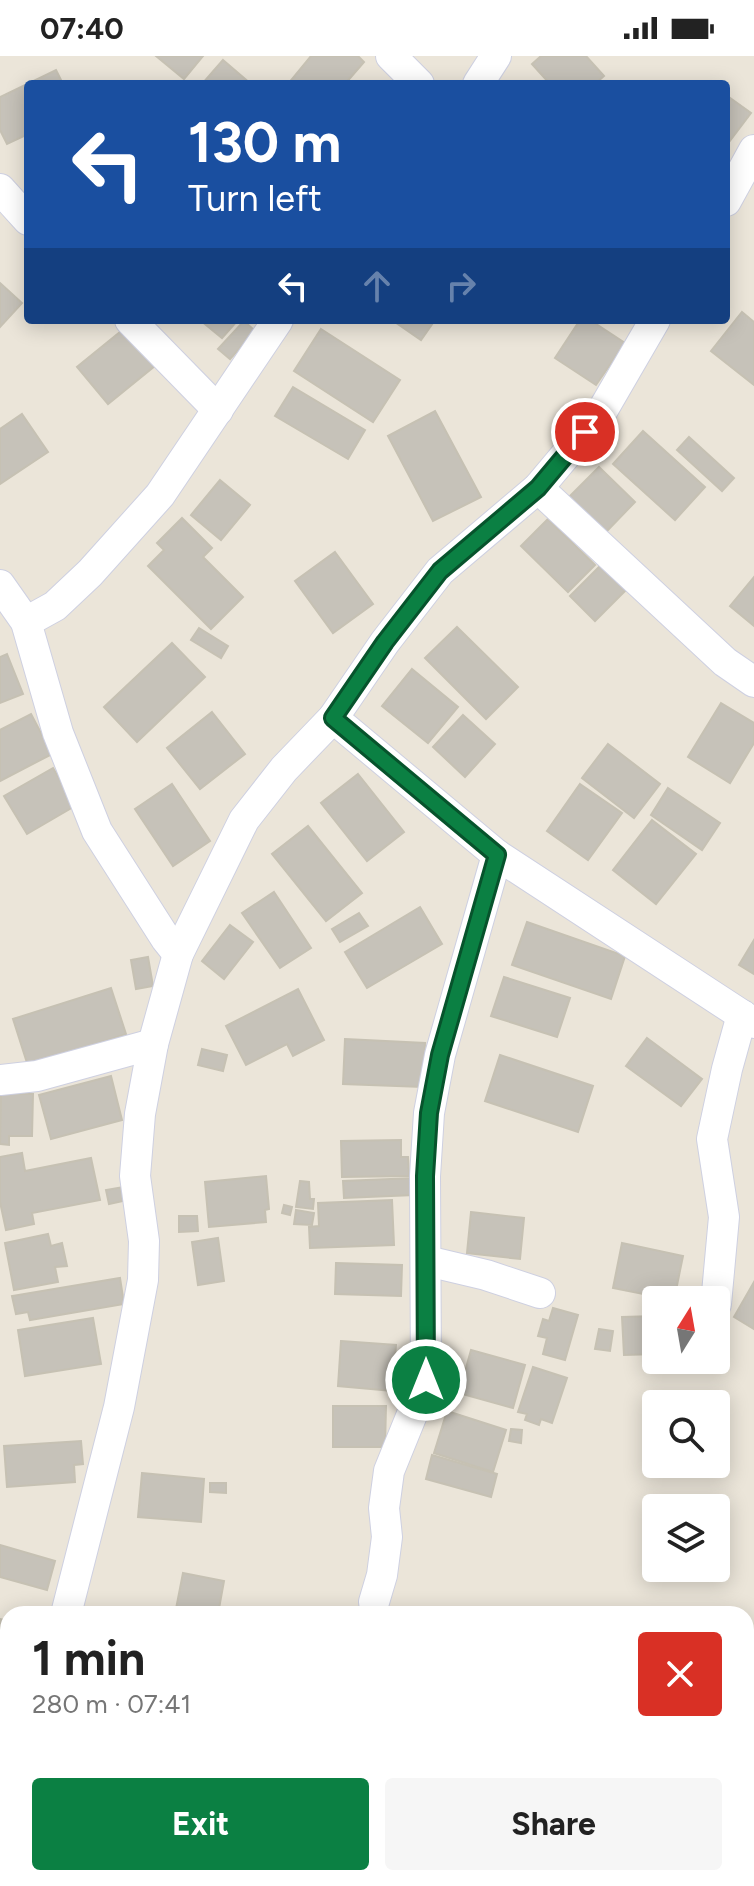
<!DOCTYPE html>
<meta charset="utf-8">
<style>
body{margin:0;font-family:Figtree,sans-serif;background:#f6f6f6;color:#222;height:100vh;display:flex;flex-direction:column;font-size:30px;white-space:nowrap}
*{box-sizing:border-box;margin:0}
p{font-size:26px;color:#767676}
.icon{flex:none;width:44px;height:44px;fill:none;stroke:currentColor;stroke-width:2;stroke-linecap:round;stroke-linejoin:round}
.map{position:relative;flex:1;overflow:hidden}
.side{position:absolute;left:0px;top:1550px;width:754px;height:280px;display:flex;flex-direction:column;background:#fff;border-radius:24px 24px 0 0;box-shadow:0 4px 20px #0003}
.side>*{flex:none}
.top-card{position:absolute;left:24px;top:24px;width:706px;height:244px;border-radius:8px;box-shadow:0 4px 20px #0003;background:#1a4fa0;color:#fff;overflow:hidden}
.needle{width:52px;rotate:11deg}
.controls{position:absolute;left:642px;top:1230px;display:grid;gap:16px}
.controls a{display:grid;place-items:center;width:88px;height:88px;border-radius:8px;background:#fff;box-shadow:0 4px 20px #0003;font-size:40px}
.pin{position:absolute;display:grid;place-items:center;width:68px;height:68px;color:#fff;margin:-34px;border:4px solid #fff;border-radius:50%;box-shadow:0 2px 8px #0007}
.me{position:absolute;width:88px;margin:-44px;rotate:0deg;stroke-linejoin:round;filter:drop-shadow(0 0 6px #0008)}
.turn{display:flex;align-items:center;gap:28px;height:168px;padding:0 32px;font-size:36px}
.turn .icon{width:104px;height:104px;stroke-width:2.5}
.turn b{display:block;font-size:56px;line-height:68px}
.lanes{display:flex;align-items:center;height:76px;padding:0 32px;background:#0003;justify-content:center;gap:40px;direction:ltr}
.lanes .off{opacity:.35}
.round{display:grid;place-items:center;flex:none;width:84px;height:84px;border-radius:8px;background:#f6f6f6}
.headline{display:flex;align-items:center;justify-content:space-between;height:136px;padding:0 32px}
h1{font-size:48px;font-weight:700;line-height:60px}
.button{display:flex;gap:16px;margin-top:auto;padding:16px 32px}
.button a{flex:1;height:92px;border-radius:8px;background:#0b8043;color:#fff;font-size:32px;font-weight:700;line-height:92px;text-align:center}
.button a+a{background:#f6f6f6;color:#222}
.status{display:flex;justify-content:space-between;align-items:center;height:56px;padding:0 40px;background:#fff;direction:ltr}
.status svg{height:22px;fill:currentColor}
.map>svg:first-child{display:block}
.building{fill:#c6c2b9;stroke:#c6c1b3;stroke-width:2}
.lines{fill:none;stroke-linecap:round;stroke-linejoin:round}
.minor-casing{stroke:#ced0e1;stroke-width:32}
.minor{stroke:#fff;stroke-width:30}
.route-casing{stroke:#07532c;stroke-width:20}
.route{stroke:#0b8043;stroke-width:14}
</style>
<div class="status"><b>07:40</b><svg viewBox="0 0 49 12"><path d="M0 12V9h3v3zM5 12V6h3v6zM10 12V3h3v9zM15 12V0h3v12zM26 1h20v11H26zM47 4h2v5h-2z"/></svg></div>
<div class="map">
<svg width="754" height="1830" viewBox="0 0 754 1830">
<rect width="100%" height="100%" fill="#ebe5d9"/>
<g class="building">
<path d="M156 0H203L184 23Z"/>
<path d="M311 0H358L364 6 345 28H288Z"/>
<path d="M541 0H586L604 20 595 28H550L532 8Z"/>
<path d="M223 4 251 28H202Z"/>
<path d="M56 14 63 28H28V78L7 88 0 74V41Z"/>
<path d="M726 39 751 57 726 90Z"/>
<path d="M0 227 22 247 0 271Z"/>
<path d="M742 256 754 266V329L711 295Z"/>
<path d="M200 264H238L222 282Z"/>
<path d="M392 264H435L421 284Z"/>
<path d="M580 264H590L625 287 596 329 555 302Z"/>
<path d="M244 265 255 275 230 303 218 293Z"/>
<path d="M125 272 156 309 108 348 77 311Z"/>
<path d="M321 273 400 324 373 366 294 315Z"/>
<path d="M293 331 365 374 348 403 275 360Z"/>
<path d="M435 355 481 441 433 465 388 380Z"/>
<path d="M22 358 48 396 0 428V373Z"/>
<path d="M643 375 705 431 675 464 613 408Z"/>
<path d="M689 381 734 422 722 435 677 394Z"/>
<path d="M599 411 635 446 605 477 569 441Z"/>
<path d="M220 424 250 449 221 484 191 459Z"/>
<path d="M182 462 212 492 203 501 243 541 211 573 148 510 164 494 157 487Z"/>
<path d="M548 463 595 509 568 536 521 490Z"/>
<path d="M335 496 373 548 333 577 295 525Z"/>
<path d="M601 509 626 534 595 565 570 540Z"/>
<path d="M754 521V570L730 550Z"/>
<path d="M457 571 518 631 486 663 425 602Z"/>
<path d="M199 572 228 590 221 602 191 584Z"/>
<path d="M172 587 205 621 137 686 104 651Z"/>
<path d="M7 598 23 638 0 647V601Z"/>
<path d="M412 613 458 651 428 687 382 650Z"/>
<path d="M721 647 754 667V687L730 727 688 701Z"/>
<path d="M212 656 245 698 200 733 167 692Z"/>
<path d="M31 658 52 698 0 725V674Z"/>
<path d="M463 659 495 688 465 721 433 691Z"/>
<path d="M608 688 660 728 634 762 582 722Z"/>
<path d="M53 712 75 750 27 778 4 740Z"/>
<path d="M358 718 404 776 367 805 321 747Z"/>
<path d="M172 728 210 785 173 810 135 753Z"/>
<path d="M580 728 622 757 588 804 547 775Z"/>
<path d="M668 732 720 767 702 794 651 759Z"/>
<path d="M652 764 696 798 656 848 613 814Z"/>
<path d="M308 770 362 837 326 865 272 798Z"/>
<path d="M274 836 311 892 280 912 242 857Z"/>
<path d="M420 851 442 888 367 932 345 896Z"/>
<path d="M359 857 368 870 340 886 332 873Z"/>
<path d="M527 866 625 900 611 943 512 909Z"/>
<path d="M230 869 253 886 224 923 202 905Z"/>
<path d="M754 884V918L739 909Z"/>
<path d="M148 901 153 930 136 933 131 904Z"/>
<path d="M504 921 570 942 557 981 491 960Z"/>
<path d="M111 932 126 978 28 1010 13 963Z"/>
<path d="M298 933 324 984 293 1000 287 988 246 1009 226 970Z"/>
<path d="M647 982 702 1023 681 1050 626 1010Z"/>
<path d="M345 983 425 987 423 1031 343 1028Z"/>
<path d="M202 993 227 999 223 1015 198 1009Z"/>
<path d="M500 999 593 1030 578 1076 485 1045Z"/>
<path d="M111 1020 122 1064 51 1083 39 1039Z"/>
<path d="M1 1037 33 1038 32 1080H9V1089L0 1088Z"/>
<path d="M401 1084V1101H408L409 1120 342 1121 341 1085Z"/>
<path d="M22 1097 25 1115 91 1102 100 1144 32 1157 34 1168 6 1174 0 1146V1101Z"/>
<path d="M266 1120 269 1153 265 1154 266 1166 209 1171 205 1126Z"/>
<path d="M414 1122V1139L344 1142 343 1125Z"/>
<path d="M300 1125 309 1126 310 1143H314L313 1153 296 1151Z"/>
<path d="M130 1130 132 1143 109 1148 106 1134Z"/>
<path d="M392 1144 394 1189 310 1192 309 1171 319 1170 318 1147Z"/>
<path d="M284 1149 292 1151 290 1159 282 1157Z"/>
<path d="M296 1154 314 1157 312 1169 294 1168Z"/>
<path d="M471 1156 524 1162 520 1203 467 1197Z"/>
<path d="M179 1160H197L198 1175 179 1176Z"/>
<path d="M48 1178 51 1190 62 1187 67 1210 55 1211 58 1226 14 1234 5 1187Z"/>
<path d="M218 1182 224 1225 198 1229 192 1186Z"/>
<path d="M622 1187 683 1200 674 1244 613 1232Z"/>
<path d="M336 1207 402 1209 401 1240 335 1238Z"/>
<path d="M120 1222 124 1248 30 1264 28 1256 16 1258 12 1240Z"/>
<path d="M754 1226V1273L734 1261Z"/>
<path d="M553 1252 578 1259 565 1304 543 1298 547 1282 538 1280 543 1263 549 1265Z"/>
<path d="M656 1260V1298L624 1299 622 1261Z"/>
<path d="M93 1262 101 1308 25 1320 18 1274Z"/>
<path d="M599 1273 613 1275 610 1295 595 1293Z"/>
<path d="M341 1285 396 1289 392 1335 338 1330Z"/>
<path d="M471 1294 525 1309 513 1352 459 1337Z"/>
<path d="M533 1311 567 1322 552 1367 541 1363 539 1369 525 1364 527 1358 518 1356Z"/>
<path d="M333 1350H386L385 1391H333Z"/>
<path d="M447 1355 506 1374 493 1416 434 1397Z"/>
<path d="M511 1373 522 1374 521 1387 509 1385Z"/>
<path d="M81 1385 83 1408 74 1409 75 1426 7 1431 4 1390Z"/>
<path d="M432 1399 497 1418 491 1441 426 1423Z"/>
<path d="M142 1417 204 1423 201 1466 138 1461Z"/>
<path d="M210 1427H226V1437L210 1436Z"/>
<path d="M0 1489 55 1505 47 1534 0 1521Z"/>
<path d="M183 1517 224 1525 218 1558H175Z"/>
<path d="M0 1563 8 1565V1626L0 1624Z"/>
<path d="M0 1652 8 1653V1699L0 1697Z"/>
<path d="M0 1797 8 1801V1822H24L19 1830H0Z"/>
<path d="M192 1822H237L236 1830Z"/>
</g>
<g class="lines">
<g class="minor-casing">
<g id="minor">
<path d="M391 0 419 28"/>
<path d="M478 28 496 0"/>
<path d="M0 133 28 164"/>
<path d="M726 145 754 94"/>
<path d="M130 264 218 354"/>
<path d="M538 432 725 606 754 626"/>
<path d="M0 529 26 566 58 677 97 775 166 883 178 898"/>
<path d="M26 566 55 550 90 517 160 439 278 264"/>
<path d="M333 662 497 799 754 967"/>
<path d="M0 1024 37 1020 153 988"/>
<path d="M427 1205 486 1219 540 1237"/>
<path d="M716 1248 724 1161 712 1083 727 1013 742 959"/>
<path d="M374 1546 382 1519 387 1481 384 1452 389 1415 426 1324 425 1120 429 1057 440 999 497 799"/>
<path d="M66 1558 119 1351 143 1224 144 1185 135 1120 140 1058 153 988 178 898 244 764 284 713 333 662 385 586 440 515 538 432 601 357 655 264"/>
<path d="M746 1702 754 1703"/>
<path d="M0 1748 8 1752"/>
<path d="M109 1822 120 1830"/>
<path d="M69 1830 74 1822"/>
<path d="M462 1830 463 1822"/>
</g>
</g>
<use href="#minor" class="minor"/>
</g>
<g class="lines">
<g class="route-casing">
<path id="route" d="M426 1324 425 1120 429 1057 440 999 497 799 333 662 385 586 440 515 538 432 585 376"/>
</g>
<use href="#route" class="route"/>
</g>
</svg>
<div class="controls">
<a><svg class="needle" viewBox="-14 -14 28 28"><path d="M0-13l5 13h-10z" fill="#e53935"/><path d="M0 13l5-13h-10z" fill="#767676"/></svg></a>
<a><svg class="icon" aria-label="search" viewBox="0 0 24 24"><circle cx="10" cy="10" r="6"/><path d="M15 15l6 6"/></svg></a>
<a><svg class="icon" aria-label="layers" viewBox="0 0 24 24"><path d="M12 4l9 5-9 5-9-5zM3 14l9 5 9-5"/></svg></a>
</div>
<div class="pin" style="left:585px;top:376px;background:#d93025"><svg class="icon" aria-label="arrive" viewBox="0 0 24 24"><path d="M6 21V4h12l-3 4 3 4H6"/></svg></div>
<svg class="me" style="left:426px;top:1324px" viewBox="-20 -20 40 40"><circle r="17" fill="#0b8043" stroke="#fff" stroke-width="3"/><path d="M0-11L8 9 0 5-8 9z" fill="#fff"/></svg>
<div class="top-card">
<div class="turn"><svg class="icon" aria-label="left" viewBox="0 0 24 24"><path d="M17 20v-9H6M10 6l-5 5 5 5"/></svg><div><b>130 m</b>Turn left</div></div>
<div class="lanes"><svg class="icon" aria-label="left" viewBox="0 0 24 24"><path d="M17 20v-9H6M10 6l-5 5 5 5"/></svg><svg class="icon off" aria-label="ahead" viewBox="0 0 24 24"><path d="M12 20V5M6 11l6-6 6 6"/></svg><svg class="icon off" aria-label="right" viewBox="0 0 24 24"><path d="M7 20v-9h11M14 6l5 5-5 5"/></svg></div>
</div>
<section class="side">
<div class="headline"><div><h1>1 min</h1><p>280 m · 07:41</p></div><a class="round" style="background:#d93025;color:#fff"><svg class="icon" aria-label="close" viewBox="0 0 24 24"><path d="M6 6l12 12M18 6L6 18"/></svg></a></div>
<div class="button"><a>Exit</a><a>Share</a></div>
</section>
</div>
